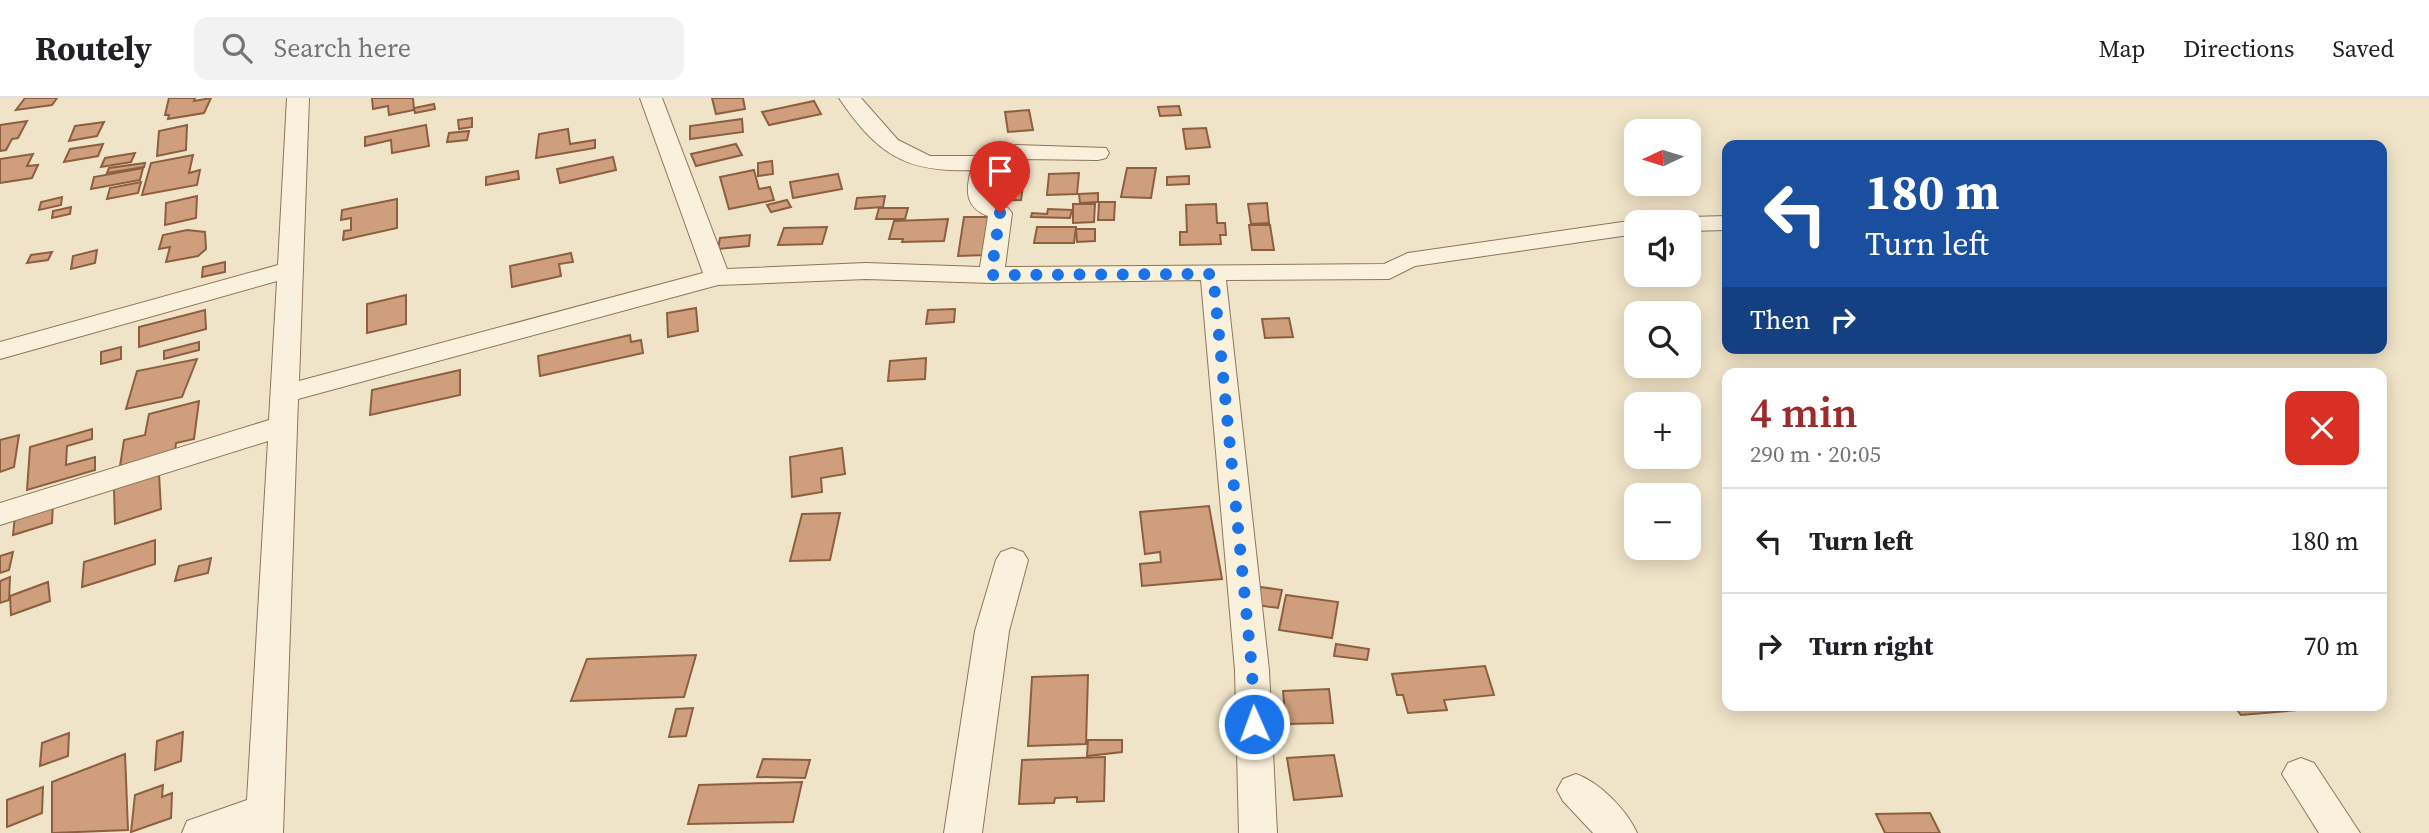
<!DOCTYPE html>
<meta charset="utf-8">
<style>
body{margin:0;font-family:"Source Serif 4",serif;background:#f2f2f2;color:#202124;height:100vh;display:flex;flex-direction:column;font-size:26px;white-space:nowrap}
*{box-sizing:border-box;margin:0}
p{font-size:23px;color:#757577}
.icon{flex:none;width:38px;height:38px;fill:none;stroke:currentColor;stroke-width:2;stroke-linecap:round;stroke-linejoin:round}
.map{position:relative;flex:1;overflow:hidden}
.drawer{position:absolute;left:1722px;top:270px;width:665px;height:343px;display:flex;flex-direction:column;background:#fff;border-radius:14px;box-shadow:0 4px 18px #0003}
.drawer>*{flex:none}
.banner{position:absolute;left:1722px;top:42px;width:665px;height:214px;border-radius:14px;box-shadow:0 4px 18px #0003;background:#1a4fa0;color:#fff;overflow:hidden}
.needle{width:46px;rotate:266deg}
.controls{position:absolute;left:1624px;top:21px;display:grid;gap:14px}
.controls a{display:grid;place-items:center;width:77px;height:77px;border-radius:14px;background:#fff;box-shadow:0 4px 18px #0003;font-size:35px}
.pin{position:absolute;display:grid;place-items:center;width:60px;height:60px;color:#fff;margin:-72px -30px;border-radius:50% 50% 50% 0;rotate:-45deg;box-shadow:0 0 7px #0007}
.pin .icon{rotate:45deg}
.me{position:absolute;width:77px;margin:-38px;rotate:358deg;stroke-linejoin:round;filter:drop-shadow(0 0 5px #0008)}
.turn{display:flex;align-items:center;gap:24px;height:147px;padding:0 28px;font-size:32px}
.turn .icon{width:91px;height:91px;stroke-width:2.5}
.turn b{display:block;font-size:49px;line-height:60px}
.then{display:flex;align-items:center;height:66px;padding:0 28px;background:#0003;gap:14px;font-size:26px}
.round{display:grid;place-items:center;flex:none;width:74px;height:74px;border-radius:14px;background:#f2f2f2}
.headline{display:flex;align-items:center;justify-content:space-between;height:119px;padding:0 28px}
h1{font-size:42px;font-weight:600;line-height:52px;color:#9e2a2b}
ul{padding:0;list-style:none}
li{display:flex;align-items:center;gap:21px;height:105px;padding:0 28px;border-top:2px solid #e0e0e0}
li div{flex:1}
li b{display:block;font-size:26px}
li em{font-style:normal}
header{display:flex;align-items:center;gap:42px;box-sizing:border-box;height:98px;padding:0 35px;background:#fff;border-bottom:2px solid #e0e0e0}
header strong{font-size:33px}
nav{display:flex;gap:38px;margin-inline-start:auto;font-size:24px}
.search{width:490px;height:63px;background:#f2f2f2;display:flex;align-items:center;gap:18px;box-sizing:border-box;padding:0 24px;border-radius:14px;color:#757577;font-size:26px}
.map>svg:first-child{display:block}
.building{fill:#cf9f7d;stroke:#8d5f41;stroke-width:2}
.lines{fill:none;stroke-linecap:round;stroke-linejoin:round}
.minor-casing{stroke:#8d765c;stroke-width:2}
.minor{fill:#faf1dc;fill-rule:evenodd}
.route{stroke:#1a73e8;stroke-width:12;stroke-dasharray:0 21.6}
</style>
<header>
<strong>Routely</strong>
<div class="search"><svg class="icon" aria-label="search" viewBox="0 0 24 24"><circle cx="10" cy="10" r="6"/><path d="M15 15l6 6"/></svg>Search here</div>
<nav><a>Map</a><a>Directions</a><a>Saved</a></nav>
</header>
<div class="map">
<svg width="2429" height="735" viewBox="0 0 2429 735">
<rect width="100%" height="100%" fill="#f0e4c8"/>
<g class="building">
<path d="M25 0H57L52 7 16 12Z"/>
<path d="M169 0H195L194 3 211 0 204 15 168 21 169 17H165Z"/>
<path d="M372 0H413L414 12 389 17 388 8 373 11Z"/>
<path d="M712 0H743L745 11 716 16Z"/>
<path d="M814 3 821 16 769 27 762 14Z"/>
<path d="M434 6 435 11 415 15 414 10Z"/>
<path d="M1179 8 1181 17 1160 18 1158 9Z"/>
<path d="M1029 12 1033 32 1008 34 1005 14Z"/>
<path d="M472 20V29L459 31 458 22Z"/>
<path d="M742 21 743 34 690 41V28Z"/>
<path d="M27 23 18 40 12 41 6 52 0 53V27Z"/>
<path d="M104 24 97 38 69 43 75 28Z"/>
<path d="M187 27 186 52 157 58 159 33Z"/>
<path d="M426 27 429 48 392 55 391 42 365 48V39Z"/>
<path d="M1206 30 1210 49 1186 51 1183 31Z"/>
<path d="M568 31 570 46 595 42V50L536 60 539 36Z"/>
<path d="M469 33 467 42 447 44 449 35Z"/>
<path d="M103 46 98 58 64 64 70 51Z"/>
<path d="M736 46 742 57 696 68 691 56Z"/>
<path d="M135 55 131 64 101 69 105 60Z"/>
<path d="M33 56 27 68 38 67 32 80 0 85V61Z"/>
<path d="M193 57 189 75 200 72 197 87 142 97 151 65Z"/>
<path d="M613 59 616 72 560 85 557 71Z"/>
<path d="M772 63 773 76 758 78V65Z"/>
<path d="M145 65 144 69 107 75 109 70Z"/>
<path d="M143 70 140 82 91 91 94 79Z"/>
<path d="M1127 70H1156L1151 100 1121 99Z"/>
<path d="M754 72 759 91 770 89 774 102 729 111 720 79Z"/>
<path d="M518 73 519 81 486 87V79Z"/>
<path d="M1025 74 1021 102 987 103 991 75Z"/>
<path d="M1079 75 1077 96 1047 97 1049 76Z"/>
<path d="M838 76 842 91 793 100 790 84Z"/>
<path d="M1189 78V86L1167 87V79Z"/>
<path d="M141 84 138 95 107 101 110 90Z"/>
<path d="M1098 95V104L1080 105 1079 96Z"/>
<path d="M197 98 196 120 165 127 166 105Z"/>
<path d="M885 98 883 109 855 111 857 100Z"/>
<path d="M62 99 61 107 39 112 41 104Z"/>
<path d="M397 101V130L343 142 344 133 351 132V120L341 122 342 112Z"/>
<path d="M787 102 791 109 771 114 767 107Z"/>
<path d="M1099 104H1115L1114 122H1098Z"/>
<path d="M1267 105 1269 125 1251 126 1248 106Z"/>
<path d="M1073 106H1095L1094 124 1073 125Z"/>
<path d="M1216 106 1217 125H1225L1226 137H1220L1221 146 1180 147V134H1187L1186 107Z"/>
<path d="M71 109 70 116 52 120 53 113Z"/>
<path d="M879 110H908L905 121H876Z"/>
<path d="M1048 111 1072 112 1070 120 1031 119 1032 115 1047 116Z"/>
<path d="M964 119H992L986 157 958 158Z"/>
<path d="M948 121 944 143 902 144 903 141H889L894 123Z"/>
<path d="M1249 127H1270L1274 152H1252Z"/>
<path d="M827 129 822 146 778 147 784 130Z"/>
<path d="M1037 129H1076L1074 145H1034Z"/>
<path d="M1076 131H1095V143L1077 144Z"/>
<path d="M187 132 205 134 206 151 198 158 166 164 170 149 159 151 163 137Z"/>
<path d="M750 137 749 148 718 151 720 140Z"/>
<path d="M97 152 95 165 71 171 73 158Z"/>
<path d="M52 154 48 162 27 165 31 157Z"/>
<path d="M571 155 573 164 559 166 561 178 512 189 510 168Z"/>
<path d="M225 164V174L202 179 203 169Z"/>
<path d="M406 197V226L367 235V206Z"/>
<path d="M696 210 698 233 668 239 667 215Z"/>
<path d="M955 211 954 224 926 226 928 212Z"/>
<path d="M205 212 206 231 139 249V229Z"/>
<path d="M1289 220 1293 239 1265 240 1262 221Z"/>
<path d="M630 237 631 244 641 242 643 255 540 278 538 258Z"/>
<path d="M199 244V252L164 261V253Z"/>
<path d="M121 249V261L101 266V254Z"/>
<path d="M926 260 925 281 888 283 890 263Z"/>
<path d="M197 261 182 299 126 311 137 273Z"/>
<path d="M460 272V297L370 317 372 292Z"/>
<path d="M199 303 194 341 176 345 175 354 120 368 124 342 145 337 149 316Z"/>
<path d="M92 331V341L67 348 66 367 95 359V372L27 392 30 349Z"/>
<path d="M19 337 14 369 0 374V342Z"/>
<path d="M842 350 845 376 821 380 822 394 792 399 790 359Z"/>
<path d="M159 376 161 411 115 426 114 390Z"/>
<path d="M53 405 52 425 13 437 15 417Z"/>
<path d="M1209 408 1222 481 1142 488 1140 466 1161 464 1160 454 1145 456 1140 414Z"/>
<path d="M840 415 830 462 790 463 802 416Z"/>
<path d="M155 442V466L82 489 84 464Z"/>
<path d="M13 454 9 472 0 475V458Z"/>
<path d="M211 460 208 475 175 483 179 468Z"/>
<path d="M10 479 9 502 0 505V483Z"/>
<path d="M48 484 50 503 11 517 10 498Z"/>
<path d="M1253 488 1282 492 1278 510 1250 506Z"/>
<path d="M1286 497 1338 504 1332 540 1279 532Z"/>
<path d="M1336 546 1369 551 1367 562 1334 558Z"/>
<path d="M696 557 684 599 571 603 587 561Z"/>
<path d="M1485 568 1494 597 1444 602 1447 612 1408 615 1403 597H1397L1392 576Z"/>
<path d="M1088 577 1086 646 1028 648 1032 579Z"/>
<path d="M1329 591 1333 625 1286 626 1283 593Z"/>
<path d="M2233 607H2295L2299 612 2241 617Z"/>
<path d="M693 610 686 638 669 639 676 611Z"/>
<path d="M183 634 181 663 155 672 157 643Z"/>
<path d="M69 635 68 658 40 668 42 645Z"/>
<path d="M1088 642H1122V654L1087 658Z"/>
<path d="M125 656 128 732 52 735V684Z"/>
<path d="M1334 657 1342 698 1294 702 1287 660Z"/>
<path d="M1105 659 1104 703 1077 704V699L1055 700 1054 705 1019 706 1022 662Z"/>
<path d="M763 661 810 662 805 680 757 679Z"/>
<path d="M802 684 793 724 688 726 699 687Z"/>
<path d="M163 687 162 699 172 695 171 720 131 734 135 697Z"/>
<path d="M43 689 42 715 7 729V702Z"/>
<path d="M1930 715 1940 735H1885L1876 716Z"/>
</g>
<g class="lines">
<g class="minor-casing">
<g id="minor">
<path d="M287 0H309L299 283 703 175 640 0H662L727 171 866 165 980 169 988 118C966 110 965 94 971 72 905 75 876 55 839 0H861L898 42 930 58H984L1016 47 1106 50 1109 55 1106 60 1098 62 1019 61 995 70 993 104 1008 110 1012 115 1005 169 1384 166 1408 155 1636 122 1645 124H1636V136L1415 168 1389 181 1226 182 1269 572 1277 735H1239L1235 572 1201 182 991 185 866 181 718 187 298 301 283 735H182L187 723 247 702 268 343 0 427V405L269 322 277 183 0 261V244L278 167Z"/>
<path d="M1727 118V132L1689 133V124H1678L1689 119Z"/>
<path d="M1012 450 1023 454 1028 462 1009 533 982 735H944L975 533 996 462 1001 454Z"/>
<path d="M2301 660 2314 665 2360 735H2319L2282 676 2288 665Z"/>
<path d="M1576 676C1599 684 1627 712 1637 735H1593L1563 703 1557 692 1563 681Z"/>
</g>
</g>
<use href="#minor" class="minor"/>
</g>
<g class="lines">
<path class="route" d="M1000 115 991 177 1213 176 1252 572 1254 626"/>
</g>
</svg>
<div class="controls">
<a><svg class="needle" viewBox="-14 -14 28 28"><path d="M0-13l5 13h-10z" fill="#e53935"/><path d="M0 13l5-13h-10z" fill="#757577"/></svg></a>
<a><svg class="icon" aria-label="sound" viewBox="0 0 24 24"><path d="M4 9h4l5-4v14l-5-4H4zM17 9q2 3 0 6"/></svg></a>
<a><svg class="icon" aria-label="search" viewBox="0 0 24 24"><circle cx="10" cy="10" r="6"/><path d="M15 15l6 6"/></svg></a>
<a>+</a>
<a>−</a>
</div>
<div class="pin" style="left:1000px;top:115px;background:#d93025"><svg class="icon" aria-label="arrive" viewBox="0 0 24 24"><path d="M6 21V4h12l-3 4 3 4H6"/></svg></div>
<svg class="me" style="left:1254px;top:626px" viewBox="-20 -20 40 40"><circle r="17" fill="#1a73e8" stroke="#fff" stroke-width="3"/><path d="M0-11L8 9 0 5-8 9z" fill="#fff"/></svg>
<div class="banner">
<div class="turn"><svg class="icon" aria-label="left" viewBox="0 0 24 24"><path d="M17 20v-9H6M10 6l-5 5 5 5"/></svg><div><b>180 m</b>Turn left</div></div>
<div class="then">Then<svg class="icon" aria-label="right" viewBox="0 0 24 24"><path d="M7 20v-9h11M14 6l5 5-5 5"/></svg></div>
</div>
<section class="drawer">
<div class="headline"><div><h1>4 min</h1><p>290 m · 20:05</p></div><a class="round" style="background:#d93025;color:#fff"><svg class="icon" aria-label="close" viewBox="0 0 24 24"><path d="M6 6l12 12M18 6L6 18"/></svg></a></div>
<ul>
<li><svg class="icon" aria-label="left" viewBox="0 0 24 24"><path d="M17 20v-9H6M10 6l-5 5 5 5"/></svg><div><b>Turn left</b></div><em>180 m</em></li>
<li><svg class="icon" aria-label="right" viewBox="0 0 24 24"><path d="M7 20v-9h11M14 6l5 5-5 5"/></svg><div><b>Turn right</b></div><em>70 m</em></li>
</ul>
</section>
</div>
